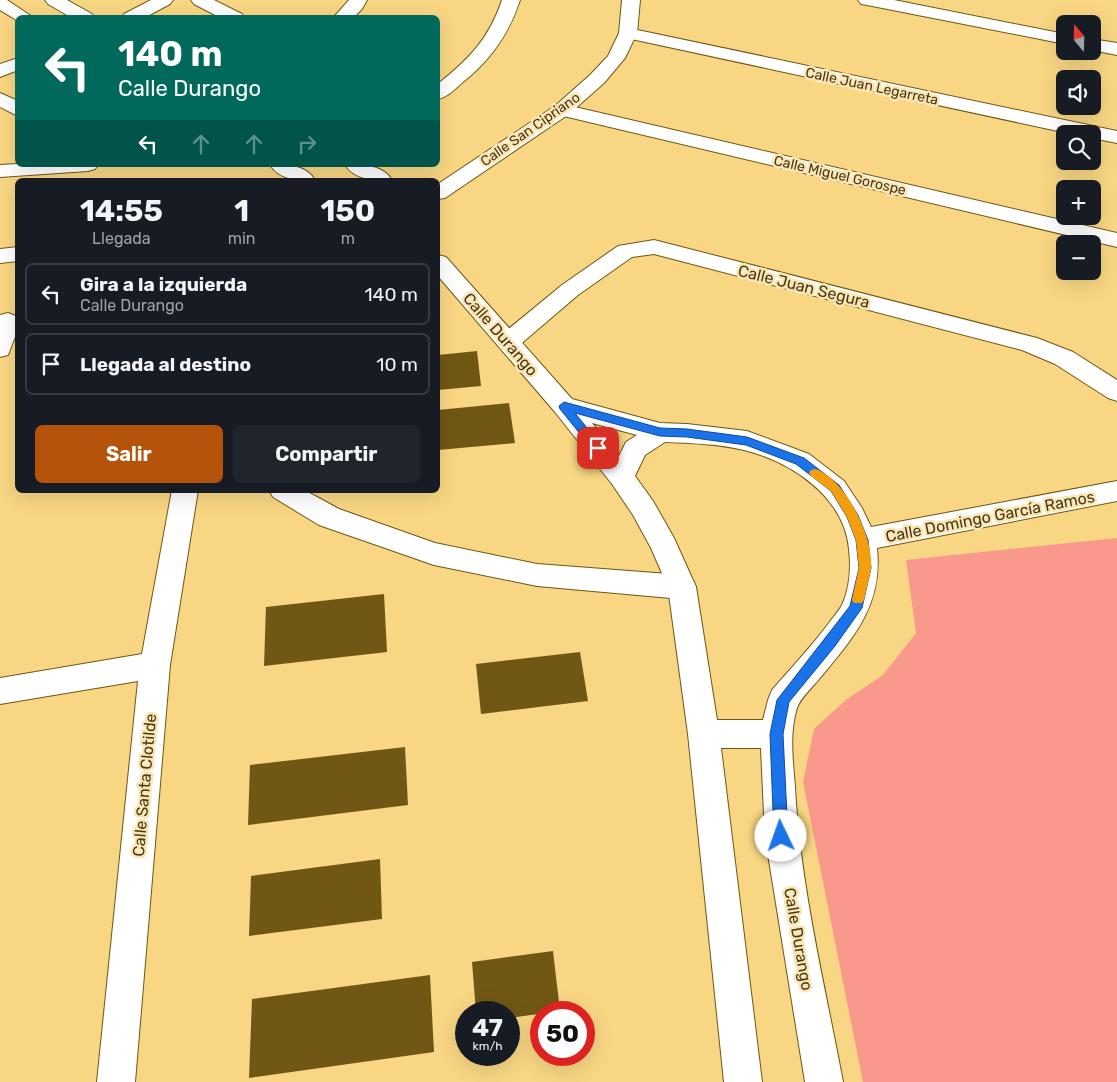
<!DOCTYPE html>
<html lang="es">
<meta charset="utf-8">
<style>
body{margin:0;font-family:Rubik,sans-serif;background:#20242c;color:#f1f3f6;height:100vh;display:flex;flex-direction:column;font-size:19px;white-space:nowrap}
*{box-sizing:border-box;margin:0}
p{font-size:16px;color:#9ea1a6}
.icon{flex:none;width:28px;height:28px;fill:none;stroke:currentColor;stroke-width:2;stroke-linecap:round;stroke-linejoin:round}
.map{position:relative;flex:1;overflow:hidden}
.details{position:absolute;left:15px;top:178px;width:425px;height:315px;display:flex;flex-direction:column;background:#171b24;border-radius:8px;box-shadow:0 5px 20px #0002}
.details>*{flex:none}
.guide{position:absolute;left:15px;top:15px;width:425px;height:152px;border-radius:8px;box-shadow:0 5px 20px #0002;background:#00695c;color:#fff;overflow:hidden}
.needle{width:32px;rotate:341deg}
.tools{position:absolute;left:1056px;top:15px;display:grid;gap:10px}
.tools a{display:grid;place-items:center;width:45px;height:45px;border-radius:8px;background:#171b24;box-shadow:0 5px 20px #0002;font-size:25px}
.speed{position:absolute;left:455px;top:1001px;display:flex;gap:10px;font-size:25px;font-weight:700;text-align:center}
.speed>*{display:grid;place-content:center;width:65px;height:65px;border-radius:50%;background:#171b24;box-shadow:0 5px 20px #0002;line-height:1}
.speed small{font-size:12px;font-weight:400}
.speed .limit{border:8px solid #d22;background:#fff;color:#111}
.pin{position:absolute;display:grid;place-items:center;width:42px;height:42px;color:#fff;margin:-21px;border-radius:10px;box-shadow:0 2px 8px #0006}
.me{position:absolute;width:55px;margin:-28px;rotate:357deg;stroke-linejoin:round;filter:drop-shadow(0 0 4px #0008)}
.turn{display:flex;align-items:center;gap:18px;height:105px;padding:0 20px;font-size:22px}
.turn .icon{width:65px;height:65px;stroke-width:2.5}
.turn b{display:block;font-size:35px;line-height:42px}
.lanes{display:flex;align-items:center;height:48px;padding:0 20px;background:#0003;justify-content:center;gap:25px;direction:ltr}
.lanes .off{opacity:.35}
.eta{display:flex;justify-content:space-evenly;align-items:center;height:85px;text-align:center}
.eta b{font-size:30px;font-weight:700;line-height:35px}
.button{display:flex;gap:10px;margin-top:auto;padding:10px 20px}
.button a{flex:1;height:58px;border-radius:8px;background:#b45309;color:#fff;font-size:20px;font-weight:700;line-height:58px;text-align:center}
.button a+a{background:#20242c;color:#f1f3f6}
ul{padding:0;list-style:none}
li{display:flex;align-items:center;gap:15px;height:62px;margin:0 10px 8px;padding:0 10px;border:2px solid #363941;border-radius:8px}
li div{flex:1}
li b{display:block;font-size:19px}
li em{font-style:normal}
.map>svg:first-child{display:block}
.green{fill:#f8998c}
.building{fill:#705814}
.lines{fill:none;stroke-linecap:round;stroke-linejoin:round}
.street-casing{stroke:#6f5712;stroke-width:2}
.secondary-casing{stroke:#6f5712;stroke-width:2}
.street{fill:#fff;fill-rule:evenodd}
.secondary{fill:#fff;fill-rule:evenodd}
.route{fill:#1a73e8;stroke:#114b97}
.slow{fill:#f59e0b}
.labels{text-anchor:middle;stroke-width:5;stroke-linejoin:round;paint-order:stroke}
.far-street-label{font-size:14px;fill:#473916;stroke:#fae6b5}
.street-label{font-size:16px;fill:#473916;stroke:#fae6b5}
</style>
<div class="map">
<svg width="1117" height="1082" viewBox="0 0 1117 1082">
<rect width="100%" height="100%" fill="#f8d683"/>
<path class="green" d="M1117 538V1082H863L803 782 814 729 847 699 883 675 916 633 906 560Z"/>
<g class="building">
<path d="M477 351 481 386 438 390V355Z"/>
<path d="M509 403 515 443 438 450V410Z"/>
<path d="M384 594 387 652 264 666 266 607Z"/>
<path d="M580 652 588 701 481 714 476 664Z"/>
<path d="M405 747 408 805 248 825 250 765Z"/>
<path d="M380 859 382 919 249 936 251 876Z"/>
<path d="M553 951 560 1011 509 1018V1012H476L472 962Z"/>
<path d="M430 975 434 1052 249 1078 252 999Z"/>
</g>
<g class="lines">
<g class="street-casing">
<g id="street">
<path d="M151 0H173L170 4 144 18H121L124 14Z"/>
<path d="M191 0H214L242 14 245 18H221L194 4Z"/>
<path d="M349 0H367L362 9 353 18H333Z"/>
<path d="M502 0H520C509 34 491 60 463 82 455 89 448 97 438 99V84C469 59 489 39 502 0Z"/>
<path d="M858 0H894L1065 34V44L867 5 861 4Z"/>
<path d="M628 28 1117 131V143L1092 138V134H1072L622 37 619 33 622 29Z"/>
<path d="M1092 39 1117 43V55L1092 50Z"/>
<path d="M18 58V70L0 77V64Z"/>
<path d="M0 93 18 101V116L0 107Z"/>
<path d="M562 104 1117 233V247L555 114 552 110 555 106Z"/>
<path d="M18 164V165H98L95 169 88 171 0 177V165Z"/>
<path d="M654 240 1037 338 1073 352 1117 380V401L1108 398 1055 364 1022 350 654 254 632 257 578 295 516 348 508 350 500 348 496 342 500 336 562 285 618 246Z"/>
<path d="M8 313 18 317V329L8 355 0 357V315Z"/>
<path d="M172 490H198L170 665 135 1082H97L138 681 0 704V678L142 654Z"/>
<path d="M269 490H304L339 509 435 543 537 564 682 575 692 579 696 587 692 595 682 599 537 586 434 565 319 525 273 497Z"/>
</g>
</g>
<g class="secondary-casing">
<g id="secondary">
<path d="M0 0H7L34 18H18V21L0 10Z"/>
<path d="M45 0H67L92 14 95 18H72L48 4Z"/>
<path d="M622 0H640L637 33 625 58 604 83 569 114 445 198 438 199V184L555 106 590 75 608 56 619 33Z"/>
<path d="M270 165C287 165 305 164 315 180 298 180 281 181 270 165Z"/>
<path d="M345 165C362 165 382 164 392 180 375 180 356 181 345 165Z"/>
<path d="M18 247V261L0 263V249Z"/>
<path d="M438 255 446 257 572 399 660 423 687 424 747 431 809 454 844 481 862 508 871 527 1117 481V501L877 548C883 605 854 637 820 678 813 687 800 698 797 708 789 734 793 760 795 787 800 884 825 986 843 1082H805L765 836 761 748H721L762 1082H724L688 734 668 587 651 548 633 515 612 484 555 412 438 276ZM592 423 637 435 626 442 619 456ZM665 442C691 443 719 444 744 450 791 462 844 496 849 549 851 566 850 588 842 605 839 611 833 617 829 623 811 647 791 668 772 690L768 700 763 720H717L696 587 674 538 653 501 635 476 645 455Z"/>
</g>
</g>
<use href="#street" class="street"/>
<use href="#secondary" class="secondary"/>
</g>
<path class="route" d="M564 402 660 428 687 429 747 437 804 458 839 485 858 515 868 540 871 568 862 608 835 646 789 702 783 734 788 836 786 841 781 843 776 841 774 836 770 734 777 700 850 606 859 568 856 540 847 517 831 491 796 464 746 445 687 437 660 436 575 413 603 448 598 452 594 451 560 409 559 406Z"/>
<path class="slow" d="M815 469C846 479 874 538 871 569 869 580 866 590 864 600L862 603H854L852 600 859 568 856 540 847 517 831 491 811 476 809 473 811 470Z"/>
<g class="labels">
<g class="far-street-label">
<text transform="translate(872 86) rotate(12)" y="5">Calle Juan Legarreta</text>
<text transform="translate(530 129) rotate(-35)" y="5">Calle San Cipriano</text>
<text transform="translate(840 175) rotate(13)" y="5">Calle Miguel Gorospe</text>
</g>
<g class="street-label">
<text transform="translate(804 286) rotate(14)" y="6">Calle Juan Segura</text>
<text transform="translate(501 334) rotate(49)" y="6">Calle Durango</text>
<text transform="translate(990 516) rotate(-11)" y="6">Calle Domingo García Ramos</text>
<text transform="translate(144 785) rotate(-85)" y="6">Calle Santa Clotilde</text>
<text transform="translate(799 939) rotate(80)" y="6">Calle Durango</text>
</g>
</g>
</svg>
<div class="tools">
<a><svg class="needle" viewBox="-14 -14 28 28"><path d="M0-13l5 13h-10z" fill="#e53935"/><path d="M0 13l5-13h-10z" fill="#9ea1a6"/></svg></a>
<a><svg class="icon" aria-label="sound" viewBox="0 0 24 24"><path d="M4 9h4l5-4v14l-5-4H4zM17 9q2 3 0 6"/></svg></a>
<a><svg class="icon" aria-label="search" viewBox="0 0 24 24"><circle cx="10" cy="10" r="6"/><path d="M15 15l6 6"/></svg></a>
<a>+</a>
<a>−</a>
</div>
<div class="speed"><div>47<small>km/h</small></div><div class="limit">50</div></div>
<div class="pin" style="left:598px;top:448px;background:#d93025"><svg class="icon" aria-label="arrive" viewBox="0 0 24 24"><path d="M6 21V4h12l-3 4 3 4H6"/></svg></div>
<svg class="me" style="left:781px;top:836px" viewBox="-20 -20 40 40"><circle r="19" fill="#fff"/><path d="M0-13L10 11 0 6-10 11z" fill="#1a73e8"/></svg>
<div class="guide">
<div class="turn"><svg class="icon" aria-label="left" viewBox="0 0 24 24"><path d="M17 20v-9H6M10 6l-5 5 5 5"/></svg><div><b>140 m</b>Calle Durango</div></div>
<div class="lanes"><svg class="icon" aria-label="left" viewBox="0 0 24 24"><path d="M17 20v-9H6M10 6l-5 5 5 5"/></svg><svg class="icon off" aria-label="ahead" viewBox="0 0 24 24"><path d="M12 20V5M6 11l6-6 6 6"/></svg><svg class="icon off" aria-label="ahead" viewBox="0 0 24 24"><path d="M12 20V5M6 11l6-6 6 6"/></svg><svg class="icon off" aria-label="right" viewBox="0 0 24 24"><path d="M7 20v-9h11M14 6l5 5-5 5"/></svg></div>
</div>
<section class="details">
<div class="eta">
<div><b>14:55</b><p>Llegada</p></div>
<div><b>1</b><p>min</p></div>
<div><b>150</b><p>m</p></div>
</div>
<ul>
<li><svg class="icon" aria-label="left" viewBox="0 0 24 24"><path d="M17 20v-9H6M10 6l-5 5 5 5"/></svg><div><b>Gira a la izquierda</b><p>Calle Durango</p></div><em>140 m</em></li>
<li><svg class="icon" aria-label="arrive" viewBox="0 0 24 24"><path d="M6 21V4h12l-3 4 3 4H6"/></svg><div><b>Llegada al destino</b></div><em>10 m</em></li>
</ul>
<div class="button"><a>Salir</a><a>Compartir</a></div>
</section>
</div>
